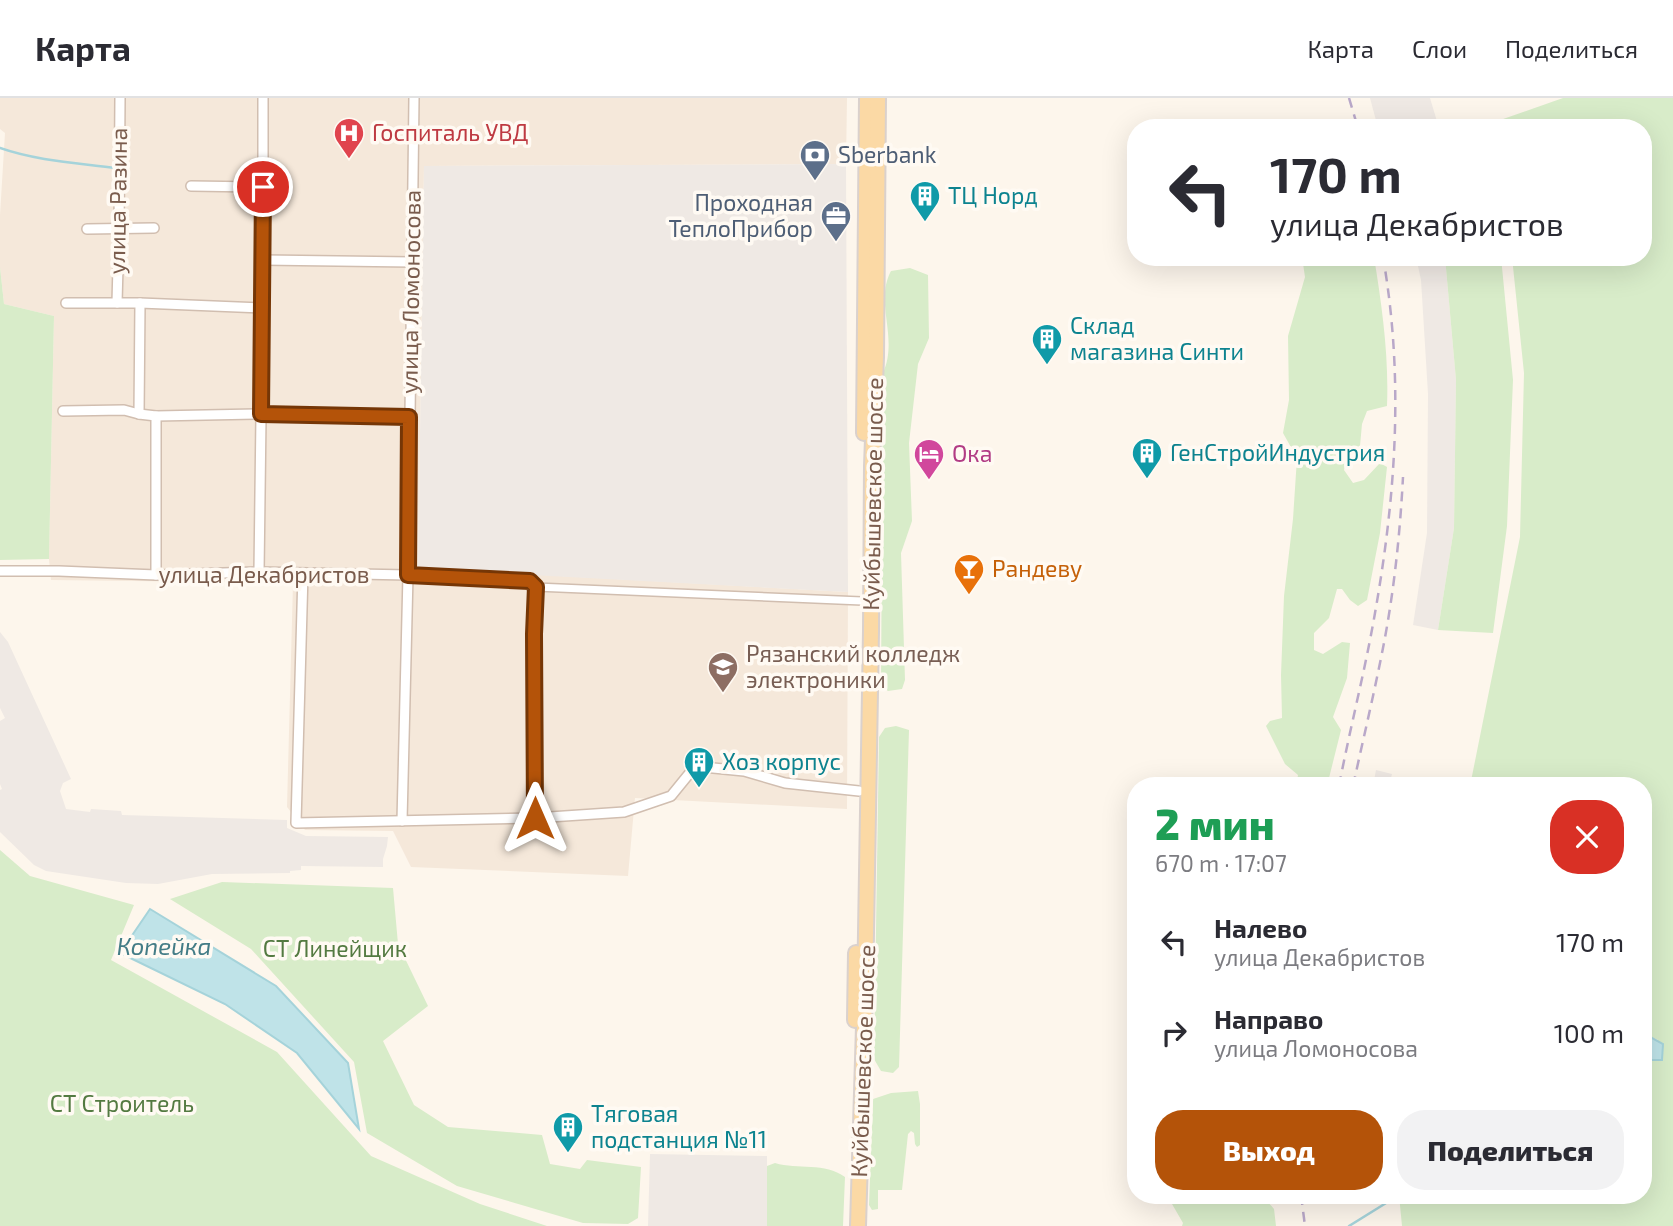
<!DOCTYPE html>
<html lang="ru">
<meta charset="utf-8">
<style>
body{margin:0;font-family:"Exo 2",sans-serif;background:#f2f2f3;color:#2b2b33;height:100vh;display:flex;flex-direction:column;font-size:26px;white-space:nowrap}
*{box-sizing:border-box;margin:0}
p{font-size:23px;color:#7c7c81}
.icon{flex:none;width:38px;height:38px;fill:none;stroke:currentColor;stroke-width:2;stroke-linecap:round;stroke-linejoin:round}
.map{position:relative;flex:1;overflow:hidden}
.side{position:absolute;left:1127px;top:679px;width:525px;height:427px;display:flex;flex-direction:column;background:#fff;border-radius:28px;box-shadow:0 7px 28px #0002}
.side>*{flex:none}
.top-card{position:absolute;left:1127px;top:21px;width:525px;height:147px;border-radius:28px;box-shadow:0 7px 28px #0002;background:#fff;color:#2b2b33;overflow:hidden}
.pin{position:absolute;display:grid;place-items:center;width:60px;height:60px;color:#fff;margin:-30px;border:4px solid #fff;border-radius:50%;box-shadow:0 2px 7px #0007}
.me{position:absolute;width:77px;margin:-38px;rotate:0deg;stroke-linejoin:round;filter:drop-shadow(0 0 5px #0008)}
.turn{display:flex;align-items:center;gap:24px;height:147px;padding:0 28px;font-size:32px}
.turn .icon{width:91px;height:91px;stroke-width:2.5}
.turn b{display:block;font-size:49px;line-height:60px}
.round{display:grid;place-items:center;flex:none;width:74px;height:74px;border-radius:28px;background:#f2f2f3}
.overview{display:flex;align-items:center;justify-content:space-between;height:119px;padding:0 28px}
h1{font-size:42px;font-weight:800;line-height:52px;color:#1e9e55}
.action{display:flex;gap:14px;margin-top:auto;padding:14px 28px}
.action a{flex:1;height:80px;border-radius:28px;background:#b45309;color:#fff;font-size:28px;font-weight:800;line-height:80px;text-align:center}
.action a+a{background:#f2f2f3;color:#2b2b33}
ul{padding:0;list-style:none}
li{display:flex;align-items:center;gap:21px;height:91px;padding:0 28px}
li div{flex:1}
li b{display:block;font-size:26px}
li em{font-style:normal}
header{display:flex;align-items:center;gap:42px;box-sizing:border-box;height:98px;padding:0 35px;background:#fff;border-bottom:2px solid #e1e1e2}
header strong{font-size:33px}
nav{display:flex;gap:38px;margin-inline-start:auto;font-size:24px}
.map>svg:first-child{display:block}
.residential{fill:#f5e8da}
.industrial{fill:#efe9e4}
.green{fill:#d8ecc9}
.water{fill:#bfe3e8;stroke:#a5d3da;stroke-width:2}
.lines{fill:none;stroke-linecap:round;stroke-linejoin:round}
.stream{stroke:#a5d3da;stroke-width:2.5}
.pedestrian-casing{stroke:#d1beb0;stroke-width:10}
.minor-casing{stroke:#d1beb0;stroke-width:12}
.primary-casing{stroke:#dad1cd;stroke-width:18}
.pedestrian{stroke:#fff;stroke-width:7}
.minor{stroke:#fff;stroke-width:9}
.primary{stroke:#fbd9a5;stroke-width:14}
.rail{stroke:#b9a8c9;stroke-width:2.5;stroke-dasharray:10 7;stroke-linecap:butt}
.route-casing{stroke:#753606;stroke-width:18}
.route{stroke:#b45309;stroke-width:12}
.labels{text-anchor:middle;stroke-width:7;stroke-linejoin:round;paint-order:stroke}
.health-label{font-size:23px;fill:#be3a42;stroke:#fffaf3;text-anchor:start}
.service-label{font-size:23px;fill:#4e5e75;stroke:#fffaf3;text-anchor:start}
.culture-label{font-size:23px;fill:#0d838f;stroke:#fffaf3;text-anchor:start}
.street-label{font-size:23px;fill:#7a5c4d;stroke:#fffaf3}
.hotel-label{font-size:23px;fill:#b23c85;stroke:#fffaf3;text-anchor:start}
.food-label{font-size:23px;fill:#c56008;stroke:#fffaf3;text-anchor:start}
.education-label{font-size:23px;fill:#785e54;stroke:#fffaf3;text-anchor:start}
.park-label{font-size:23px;fill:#537a41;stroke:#fffaf3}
.water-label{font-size:24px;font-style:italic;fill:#437c86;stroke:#fffaf3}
</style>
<header>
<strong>Карта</strong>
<nav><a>Карта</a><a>Слои</a><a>Поделиться</a></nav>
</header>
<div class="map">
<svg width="1673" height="1128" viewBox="0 0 1673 1128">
<rect width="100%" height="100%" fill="#fdf6ec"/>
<path class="residential" d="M0 0H847L846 66 424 68 418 470 848 494 847 711 635 700 628 778 411 769 393 733 305 732 287 709 293 485 51 482 49 461 54 218 4 206 0 169V117L5 35 0 31Z"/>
<g class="industrial">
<path d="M1370 0H1430L1439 30H1378Z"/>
<path d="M846 66 848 494 418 471 424 68Z"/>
<path d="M1416 159H1445L1456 282 1454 430 1438 532 1413 527 1427 435 1428 296 1421 182Z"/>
<path d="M0 534 8 544 71 681 63 685 60 693 66 711 90 714 91 711 121 713 122 717 287 722V730L306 738 388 739 387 748 383 761V769L301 768V772L290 773V775L212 776 158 786 126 785 46 773 34 767 0 734V692L2 691 0 686V623L5 620 0 610Z"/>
<path d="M1376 672 1392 676 1389 688H1373Z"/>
<path d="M650 1056 767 1058V1128H648Z"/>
</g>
<g class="green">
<path d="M1563 0H1673V1128H1402L1399 1097H1643V975L1645 976 1648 970 1643 964 1651 962 1658 963V942L1643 935V688H1470L1520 439 1524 275 1512 159H1643V30H1487L1486 27Z"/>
<path d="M1302 159H1374C1382 208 1389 258 1387 308L1367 313 1362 326 1360 348 1347 358 1344 372 1353 385 1364 382 1380 365 1387 369 1380 435 1367 502 1358 508 1350 502 1342 491H1337L1329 520 1314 535V552L1323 556 1342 544 1350 545 1347 580 1333 619 1341 632 1327 688H1296L1298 677 1285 666 1266 628 1270 623 1282 620 1281 577 1284 498 1293 421 1297 360 1283 335 1289 302 1288 238 1305 179Z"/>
<path d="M1445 159H1501L1513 282 1507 428 1493 535 1438 532 1454 430 1456 282Z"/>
<path d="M0 169 4 206 54 218 49 461 0 462Z"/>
<path d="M910 170 928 177 929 240 918 266 909 345 912 423 901 455 905 582 902 591 888 593 881 587 883 275C899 239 874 205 891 173Z"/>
<path d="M896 628 909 632 899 969 893 975 881 973 874 961 879 639 885 630Z"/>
<path d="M0 752 30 778 134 807 111 862 277 954 371 1058 480 1106 547 1128H0Z"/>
<path d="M222 784 393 790 398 846 428 908 383 943 414 1007 448 1029 542 1037 550 1066 580 1071 587 1062 641 1069 638 1120 628 1126 583 1125 457 1088 367 1035 354 964 251 851 170 801Z"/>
<path d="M918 993 920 1006V1047L917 1049 915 1046 914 1035 911 1033 908 1036 902 1092H878V1111L872 1112 869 1107 873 1001 891 995Z"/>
<path d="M775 1065C798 1072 825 1064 845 1079L843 1128H767V1068Z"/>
<path d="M1177 1097H1262L1274 1111 1276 1128H1182L1183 1125 1172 1106Z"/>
</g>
<g class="water">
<path d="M150 811 276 888 348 965 359 1031 297 955 225 906 120 855Z"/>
<path d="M1643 935 1663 946 1662 962H1651L1643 964 1648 970 1645 976 1643 975Z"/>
</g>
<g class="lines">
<g class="stream">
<path d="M0 50C37 63 78 65 116 70"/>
<path d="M1349 1128 1399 1097"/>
</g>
<g class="pedestrian-casing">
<path id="pedestrian" d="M536 489 862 503"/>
</g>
<g class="minor-casing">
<g id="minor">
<path d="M191 88 263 89"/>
<path d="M87 131 154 130"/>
<path d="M263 162 412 164"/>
<path d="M66 205H140L263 210"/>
<path d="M117 205 119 131 120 0"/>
<path d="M63 313 124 312 139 316 156 318 261 316 409 319"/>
<path d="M139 316 140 205"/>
<path d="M156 318V477"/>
<path d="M0 473H59L156 477 259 474 408 477 530 483 536 489 534 536 535 720"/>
<path d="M259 474 263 162V0"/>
<path d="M303 475 296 725 535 720 624 714 671 698 693 671 703 669 744 673 785 685 859 693"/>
<path d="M402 723 408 477 414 0"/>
</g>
</g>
<g class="primary-casing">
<g id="primary">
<path d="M864 335 867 0"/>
<path d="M855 922 856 855"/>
<path d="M858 1128 865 895 871 533 872 368 876 259 878 0"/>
</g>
</g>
<use href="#pedestrian" class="pedestrian"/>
<use href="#minor" class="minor"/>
<use href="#primary" class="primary"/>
<g class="rail">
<path d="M1349 0 1358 30"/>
<path d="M1339 688C1350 630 1365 573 1375 515 1396 396 1404 279 1383 159"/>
<path d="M1353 688C1363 642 1374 596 1383 550 1394 494 1400 436 1403 379"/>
<path d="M1301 1097 1305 1128"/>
</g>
</g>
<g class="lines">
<g class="route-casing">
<path id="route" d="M263 89 261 316 409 319 408 477 530 483 536 489 534 536 535 720"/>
</g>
<use href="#route" class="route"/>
</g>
<defs>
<g id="hospital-pin" transform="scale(1.575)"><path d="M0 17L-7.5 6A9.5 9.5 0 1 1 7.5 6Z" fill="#e0444e" stroke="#fffaf3"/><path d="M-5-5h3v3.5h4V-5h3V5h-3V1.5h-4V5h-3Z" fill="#fff"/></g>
<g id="bank-pin" transform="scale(1.575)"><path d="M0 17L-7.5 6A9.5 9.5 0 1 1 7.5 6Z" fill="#5c6f8a" stroke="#fffaf3"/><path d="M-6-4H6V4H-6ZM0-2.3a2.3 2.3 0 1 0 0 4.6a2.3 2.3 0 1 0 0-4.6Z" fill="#fff"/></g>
<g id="building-pin" transform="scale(1.575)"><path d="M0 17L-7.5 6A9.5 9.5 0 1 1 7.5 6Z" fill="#0f9aa8" stroke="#fffaf3"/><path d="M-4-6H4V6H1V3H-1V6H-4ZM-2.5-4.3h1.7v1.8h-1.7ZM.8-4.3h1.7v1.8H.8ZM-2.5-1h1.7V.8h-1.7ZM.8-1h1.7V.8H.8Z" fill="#fff"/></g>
<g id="office-pin" transform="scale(1.575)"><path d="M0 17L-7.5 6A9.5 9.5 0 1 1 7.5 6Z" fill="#5c6f8a" stroke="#fffaf3"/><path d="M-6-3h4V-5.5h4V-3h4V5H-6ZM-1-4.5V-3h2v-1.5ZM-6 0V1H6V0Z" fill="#fff"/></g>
<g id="hotel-pin" transform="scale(1.575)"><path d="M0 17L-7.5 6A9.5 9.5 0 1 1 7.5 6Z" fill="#d1479c" stroke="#fffaf3"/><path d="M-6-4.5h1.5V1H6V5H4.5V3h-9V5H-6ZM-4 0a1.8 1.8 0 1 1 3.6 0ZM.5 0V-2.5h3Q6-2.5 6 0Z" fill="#fff"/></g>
<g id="bar-pin" transform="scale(1.575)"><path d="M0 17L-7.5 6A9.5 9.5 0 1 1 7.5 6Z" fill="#e8710a" stroke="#fffaf3"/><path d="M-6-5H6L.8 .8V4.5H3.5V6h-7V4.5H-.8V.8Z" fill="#fff"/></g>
<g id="university-pin" transform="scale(1.575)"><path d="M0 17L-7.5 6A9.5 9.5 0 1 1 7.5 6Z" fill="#8d6e63" stroke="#fffaf3"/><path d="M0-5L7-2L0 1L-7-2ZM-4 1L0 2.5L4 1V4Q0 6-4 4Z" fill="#fff"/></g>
</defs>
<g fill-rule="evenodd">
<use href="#hospital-pin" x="349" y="35"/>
<use href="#bank-pin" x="815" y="57"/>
<use href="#building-pin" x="925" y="98"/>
<use href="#office-pin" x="836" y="118"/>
<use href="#building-pin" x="1047" y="241"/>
<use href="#building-pin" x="1147" y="355"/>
<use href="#hotel-pin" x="929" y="356"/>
<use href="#bar-pin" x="969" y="471"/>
<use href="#university-pin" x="723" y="569"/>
<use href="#building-pin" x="699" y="664"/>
<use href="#building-pin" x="568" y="1029"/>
</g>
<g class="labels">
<g class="health-label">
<text x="372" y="43">Госпиталь УВД</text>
</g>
<g class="service-label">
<text x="838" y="65">Sberbank</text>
<text x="813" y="113" text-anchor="end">Проходная<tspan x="813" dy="26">ТеплоПрибор</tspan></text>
</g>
<g class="culture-label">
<text x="948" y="106">ТЦ Норд</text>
<text x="1070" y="236">Склад<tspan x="1070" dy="26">магазина Синти</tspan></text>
<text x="1170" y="363">ГенСтройИндустрия</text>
<text x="722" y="672">Хоз корпус</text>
<text x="591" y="1024">Тяговая<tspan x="591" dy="26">подстанция №11</tspan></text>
</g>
<g class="street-label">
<text transform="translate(118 103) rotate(-89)" y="8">улица Разина</text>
<text transform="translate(411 194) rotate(-89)" y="8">улица Ломоносова</text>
<text transform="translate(873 396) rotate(-89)" y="8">Куйбышевское шоссе</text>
<text x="264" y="485">улица Декабристов</text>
<text transform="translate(863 963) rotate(-88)" y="8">Куйбышевское шоссе</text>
</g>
<g class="hotel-label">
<text x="952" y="364">Ока</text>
</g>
<g class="food-label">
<text x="992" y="479">Рандеву</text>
</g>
<g class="education-label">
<text x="746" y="564">Рязанский колледж<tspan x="746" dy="26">электроники</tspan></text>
</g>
<g class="park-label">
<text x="335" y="859">СТ Линейщик</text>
<text x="122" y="1014">СТ Строитель</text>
</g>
<g class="water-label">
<text x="164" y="857">Копейка</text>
</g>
</g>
</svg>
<div class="pin" style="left:263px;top:89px;background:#d93025"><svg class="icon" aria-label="arrive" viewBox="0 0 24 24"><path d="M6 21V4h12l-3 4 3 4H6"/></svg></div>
<svg class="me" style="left:535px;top:720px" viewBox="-20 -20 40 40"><path d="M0-17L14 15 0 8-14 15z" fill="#b45309" stroke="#fff" stroke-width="4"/></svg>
<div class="top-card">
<div class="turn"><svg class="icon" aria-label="left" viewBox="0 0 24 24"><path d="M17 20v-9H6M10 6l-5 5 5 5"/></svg><div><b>170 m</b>улица Декабристов</div></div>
</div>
<section class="side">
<div class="overview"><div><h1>2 мин</h1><p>670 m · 17:07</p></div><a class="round" style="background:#d93025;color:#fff"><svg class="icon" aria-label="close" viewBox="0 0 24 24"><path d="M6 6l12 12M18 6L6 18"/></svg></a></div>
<ul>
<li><svg class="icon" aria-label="left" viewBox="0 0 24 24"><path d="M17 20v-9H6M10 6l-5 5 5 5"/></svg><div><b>Налево</b><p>улица Декабристов</p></div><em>170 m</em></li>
<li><svg class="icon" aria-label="right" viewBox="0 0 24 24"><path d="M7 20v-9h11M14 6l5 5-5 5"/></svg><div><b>Направо</b><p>улица Ломоносова</p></div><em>100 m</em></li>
</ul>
<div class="action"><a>Выход</a><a>Поделиться</a></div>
</section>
</div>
